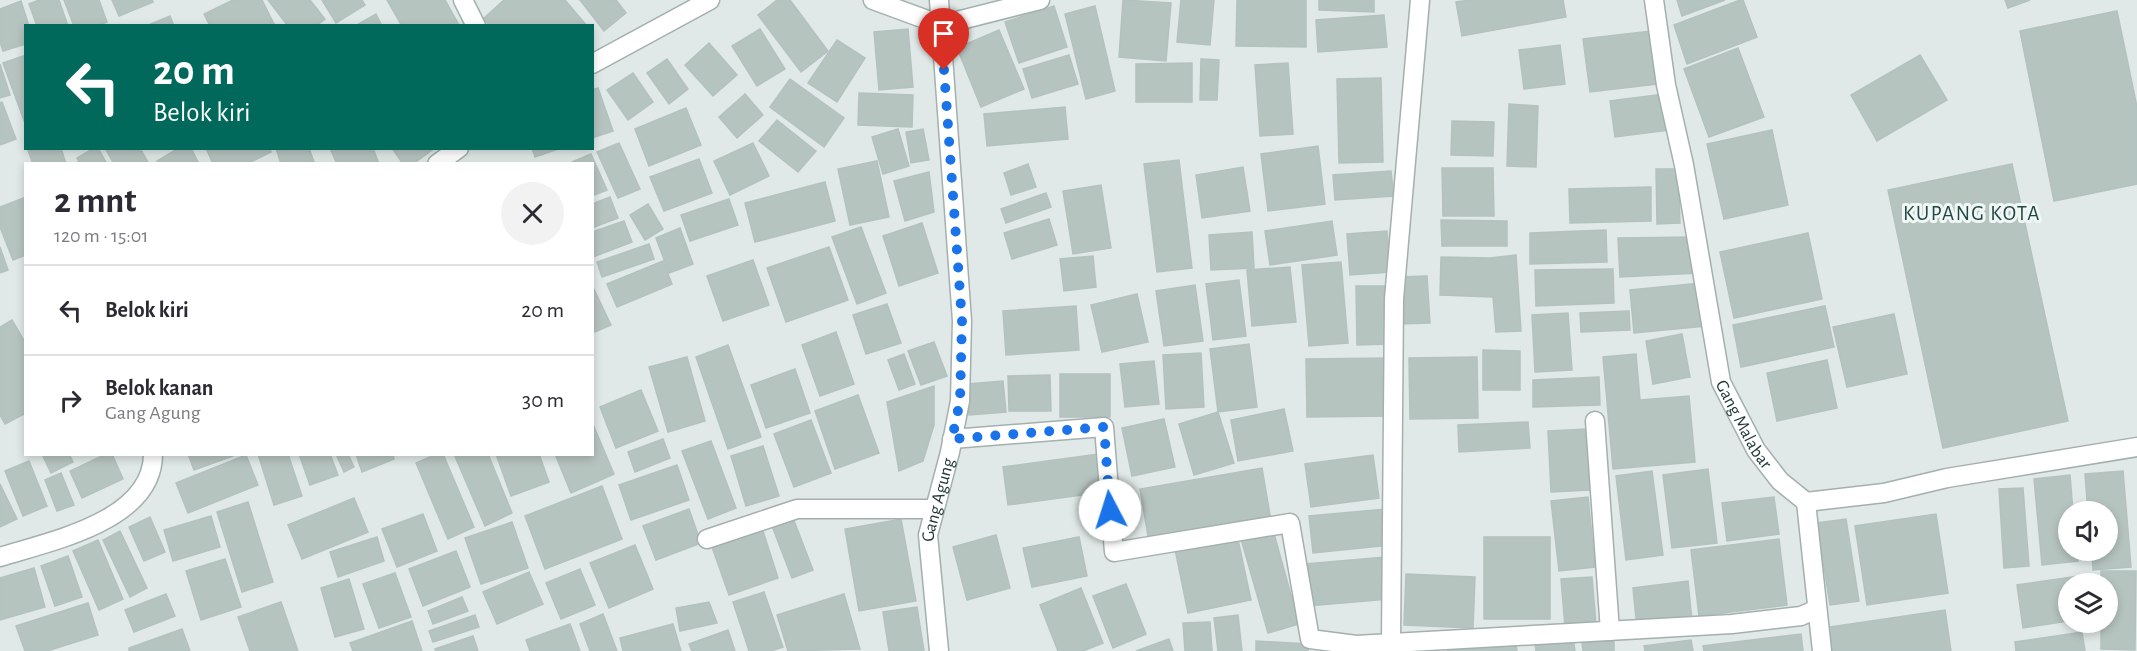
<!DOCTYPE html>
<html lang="id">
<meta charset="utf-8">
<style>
body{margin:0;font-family:"Alegreya Sans",sans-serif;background:#f2f2f3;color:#2b2b33;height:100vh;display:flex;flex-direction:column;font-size:22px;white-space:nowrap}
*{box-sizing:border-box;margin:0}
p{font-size:20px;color:#7c7c81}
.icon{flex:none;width:33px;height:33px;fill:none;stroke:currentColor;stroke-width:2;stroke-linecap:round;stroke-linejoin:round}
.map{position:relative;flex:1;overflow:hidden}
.side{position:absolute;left:24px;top:162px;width:570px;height:294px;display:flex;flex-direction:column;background:#fff;border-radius:0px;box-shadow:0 3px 9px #0003}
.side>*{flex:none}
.guide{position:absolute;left:24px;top:24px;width:570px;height:126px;border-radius:0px;box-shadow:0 3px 9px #0003;background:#00695c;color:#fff;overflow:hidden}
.tools{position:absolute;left:2058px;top:501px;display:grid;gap:12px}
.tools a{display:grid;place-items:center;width:60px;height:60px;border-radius:50%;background:#fff;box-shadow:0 3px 9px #0003;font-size:30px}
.pin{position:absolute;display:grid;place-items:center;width:51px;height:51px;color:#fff;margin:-62px -26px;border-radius:50% 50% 50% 0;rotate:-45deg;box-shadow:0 0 6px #0007}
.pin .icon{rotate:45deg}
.me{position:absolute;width:66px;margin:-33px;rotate:355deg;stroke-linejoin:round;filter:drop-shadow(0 0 4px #0008)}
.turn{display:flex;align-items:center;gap:21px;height:126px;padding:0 30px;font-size:27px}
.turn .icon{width:78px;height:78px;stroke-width:2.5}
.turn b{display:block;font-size:42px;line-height:51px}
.round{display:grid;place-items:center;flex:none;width:63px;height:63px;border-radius:32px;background:#f2f2f3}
.headline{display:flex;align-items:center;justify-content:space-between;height:102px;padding:0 30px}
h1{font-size:36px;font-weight:600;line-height:45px}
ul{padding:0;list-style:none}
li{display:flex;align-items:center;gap:18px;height:90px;padding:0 30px;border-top:2px solid #e1e1e2}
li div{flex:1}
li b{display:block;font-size:22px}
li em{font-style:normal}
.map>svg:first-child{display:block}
.building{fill:#b6c4c0;stroke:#b3c2bf;stroke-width:1.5}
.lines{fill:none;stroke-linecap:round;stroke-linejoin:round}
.street-casing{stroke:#a3b0ae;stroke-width:21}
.street{stroke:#fff;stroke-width:18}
.route{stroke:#1a73e8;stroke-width:10;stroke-dasharray:0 18}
.labels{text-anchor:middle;stroke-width:6;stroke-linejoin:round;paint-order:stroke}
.street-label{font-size:18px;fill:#223836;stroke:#f0f6f4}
.quarter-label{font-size:21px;letter-spacing:1.5px;fill:#204846;stroke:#f0f6f4}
</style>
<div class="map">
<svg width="2137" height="651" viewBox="0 0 2137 651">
<rect width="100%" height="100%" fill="#e0e9e7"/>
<g class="building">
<path d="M39 0H59L68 26H37L29 4Z"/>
<path d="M64 0H99L107 22 97 26H74Z"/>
<path d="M112 0H152L153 2 119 16Z"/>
<path d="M233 0H262L275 26H210L204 14Z"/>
<path d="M268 0H310L325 19 316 26H288Z"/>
<path d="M322 0H362L365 5 336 23Z"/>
<path d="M387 0H445L459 25 402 26Z"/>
<path d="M504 0H565L587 26H490L484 18Z"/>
<path d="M580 0H616L626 13 604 31Z"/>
<path d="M777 0H790L828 51 801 72 758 15Z"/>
<path d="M1123 0 1171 3 1166 61 1119 57Z"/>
<path d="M1181 0H1214L1210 45 1177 42Z"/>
<path d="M1237 0H1306V47L1236 46Z"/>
<path d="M1319 0H1374V12L1319 10Z"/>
<path d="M1470 0H1563L1566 17 1462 36 1456 2Z"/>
<path d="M1677 0H1725L1682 16Z"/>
<path d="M1740 0H1743L1757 37 1687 64 1674 25Z"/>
<path d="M2005 0H2030L2008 8Z"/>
<path d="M21 1 29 26H26V44L3 51 0 42V9Z"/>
<path d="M1054 6 1067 47 1019 63 1005 22Z"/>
<path d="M1095 6 1115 91 1086 99 1065 14Z"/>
<path d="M2117 11 2137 107V184L2054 201 2020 31Z"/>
<path d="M376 14 382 26H355Z"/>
<path d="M1384 15 1387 47 1318 52 1316 20Z"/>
<path d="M170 16 174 26H146Z"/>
<path d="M760 29 785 69 757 86 732 46Z"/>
<path d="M908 29 913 87 879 90 874 32Z"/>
<path d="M999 30 1024 89 981 107 957 48Z"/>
<path d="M1651 31 1657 84 1590 92 1583 39Z"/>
<path d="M837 40 865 58 837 102 808 83Z"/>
<path d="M709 43 737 75 713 96 685 65Z"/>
<path d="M1560 45 1565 84 1524 89 1519 50Z"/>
<path d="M1738 48 1764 117 1709 137 1684 69Z"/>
<path d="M26 55V126L3 63Z"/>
<path d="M1069 55 1078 84 1032 98 1023 69Z"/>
<path d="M1920 55 1947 100 1877 141 1851 95Z"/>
<path d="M667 59 688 89 669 104 647 73Z"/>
<path d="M1201 59 1219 60 1217 100H1200Z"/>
<path d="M1192 63V102H1136V64Z"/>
<path d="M1288 63 1293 134 1260 136 1255 65Z"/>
<path d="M0 64 10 95 0 98Z"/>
<path d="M633 73 653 102 628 120 607 90Z"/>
<path d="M1381 78 1383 162 1339 163 1337 79Z"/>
<path d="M790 79 844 118 824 147 770 107Z"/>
<path d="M598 88 613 131 592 138V90Z"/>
<path d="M859 93 913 95 912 127 858 125Z"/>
<path d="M745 94 763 115 737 138 719 117Z"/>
<path d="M1664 94 1669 130 1615 137 1610 101Z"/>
<path d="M2 102 16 139 0 145V103Z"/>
<path d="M1509 104 1538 106 1536 167 1507 166Z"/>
<path d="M1065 107 1068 139 987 146 984 114Z"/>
<path d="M686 108 701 145 649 166 635 129Z"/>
<path d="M777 120 816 151 798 172 759 141Z"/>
<path d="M1452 121 1494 122 1493 156 1451 155Z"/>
<path d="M898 129 909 166 883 174 872 137Z"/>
<path d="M923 129 929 160 911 163 906 132Z"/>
<path d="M1772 130 1788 205 1724 219 1707 144Z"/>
<path d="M619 143 640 189 618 198 597 152Z"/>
<path d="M753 143 769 176 730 195 714 161Z"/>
<path d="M1318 146 1325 204 1268 211 1261 154Z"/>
<path d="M32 148H61L66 164H33L28 150Z"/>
<path d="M94 148H98L107 164H80L77 158Z"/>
<path d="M105 148H140L149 164H114Z"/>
<path d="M179 148H191L199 164H159L157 161Z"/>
<path d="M206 148H269L271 152 247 164H213Z"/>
<path d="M276 148H309L314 162 281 164Z"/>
<path d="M330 148H373L379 164H337Z"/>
<path d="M392 148H435L413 164H403Z"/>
<path d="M532 148H561L535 157Z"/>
<path d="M591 154 607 190 592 196V164L572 162Z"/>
<path d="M699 159 712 193 664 211 650 177Z"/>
<path d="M1179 160 1192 268 1157 272 1144 164Z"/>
<path d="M877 161 889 217 850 225 838 169Z"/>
<path d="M1028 164 1036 187 1011 195 1004 173Z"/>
<path d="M2012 164 2068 421 1943 448 1888 190Z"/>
<path d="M1243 167 1250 211 1202 218 1196 175Z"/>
<path d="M1442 168H1493L1494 216H1443Z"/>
<path d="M1656 169H1678L1680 223 1657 224Z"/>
<path d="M1391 171 1394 196 1335 200 1333 175Z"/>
<path d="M929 172 934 212 905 221 894 181Z"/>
<path d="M825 182 835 221 755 242 745 203Z"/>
<path d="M1101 185 1111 248 1073 254 1063 191Z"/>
<path d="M1651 187V221L1570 223 1569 189Z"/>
<path d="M1046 193 1051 207 1006 223 1001 209Z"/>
<path d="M26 197V255L13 260 0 227V207Z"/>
<path d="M610 197 618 218 592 228V204Z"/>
<path d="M729 199 738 225 690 241 681 215Z"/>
<path d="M648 204 663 229 645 240 630 215Z"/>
<path d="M1049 219 1057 245 1012 259 1004 233Z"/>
<path d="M1441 220 1507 221V246H1442Z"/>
<path d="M624 221 632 242 593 257 592 232Z"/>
<path d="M1332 221 1337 255 1270 265 1265 231Z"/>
<path d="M922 223 938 273 899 286 883 236Z"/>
<path d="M861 227 886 293 857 304 832 237Z"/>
<path d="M680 228 693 264 669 273 656 238Z"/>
<path d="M1606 230 1607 262 1530 264V233Z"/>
<path d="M1387 231 1390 272 1350 275 1347 234Z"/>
<path d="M1252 232 1254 268 1211 270 1209 235Z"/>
<path d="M1808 233 1822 299 1734 318 1720 252Z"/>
<path d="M1694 237 1699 273 1620 277 1618 238Z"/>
<path d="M649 244 654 259 602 277 597 262Z"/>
<path d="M0 247 8 270 0 273Z"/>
<path d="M829 247 848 300 786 322 767 268Z"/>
<path d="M1516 255 1521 331 1496 332 1493 297 1440 295 1441 257 1490 258Z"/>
<path d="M1093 256 1096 287 1064 291 1060 259Z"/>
<path d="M753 260 769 305 723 321 707 276Z"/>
<path d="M663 261 672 284 617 307 607 284Z"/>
<path d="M1341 262 1348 343 1309 346 1302 265Z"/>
<path d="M1290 267 1296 322 1252 326 1247 270Z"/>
<path d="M1613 269 1614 303 1536 306 1535 270Z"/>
<path d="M1427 276 1430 323 1400 324 1398 277Z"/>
<path d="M1239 280 1246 336 1213 340 1206 284Z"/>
<path d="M1701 283 1706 326 1634 333 1630 290Z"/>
<path d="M592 285 611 325 592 333Z"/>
<path d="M1195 285 1203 341 1164 346 1156 291Z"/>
<path d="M1356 286H1388L1390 344 1357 345Z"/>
<path d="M1137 294 1148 342 1102 352 1091 305Z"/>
<path d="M887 304 901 343 866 354 853 315Z"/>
<path d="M1076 306 1079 350 1006 355 1003 311Z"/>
<path d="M1825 306 1834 347 1741 367 1733 325Z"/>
<path d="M1629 311 1630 330 1581 332 1580 313Z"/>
<path d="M1568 313 1572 370 1535 372 1532 315Z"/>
<path d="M1894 314 1907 374 1847 387 1833 327Z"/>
<path d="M12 320 26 344V413L5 424 0 415V327Z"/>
<path d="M836 332 854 384 820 396 802 345Z"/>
<path d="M1682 334 1690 377 1653 384 1646 341Z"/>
<path d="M934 342 947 376 921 385 908 351Z"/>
<path d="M1249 344 1257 407 1218 412 1210 349Z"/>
<path d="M728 345 761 437 728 449 696 357Z"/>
<path d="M1483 350 1520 351V390H1483Z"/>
<path d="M1201 353 1204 407 1166 409 1163 355Z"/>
<path d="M904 354 915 384 899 390 888 360Z"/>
<path d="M1636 354 1640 400 1689 396 1695 462 1613 469 1603 357Z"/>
<path d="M687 357 705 421 668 432 649 367Z"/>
<path d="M1477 357 1478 418 1410 419 1409 358Z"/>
<path d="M1387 358 1388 416 1307 417 1306 359Z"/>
<path d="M1827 360 1837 408 1777 421 1767 373Z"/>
<path d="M1154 361 1159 404 1125 407 1120 364Z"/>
<path d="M795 369 810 413 766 428 751 385Z"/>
<rect x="1060" y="374" width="50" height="43"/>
<path d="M1050 375 1051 411H1009L1008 376Z"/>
<path d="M1599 377 1600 405 1533 407V380Z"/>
<path d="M1003 381 1006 412 969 415 967 384Z"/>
<path d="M934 386V425L923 461 899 471 887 402Z"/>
<path d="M641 390 658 431 616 448 600 407Z"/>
<path d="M858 395 879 453 835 469 815 411Z"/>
<path d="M1284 409 1293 451 1238 461 1231 420Z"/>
<path d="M1218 412 1234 463 1194 475 1179 424Z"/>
<path d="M1164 419 1175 467 1132 476 1122 428Z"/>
<path d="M811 420 831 473 794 487 774 434Z"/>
<path d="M592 422 614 474 571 493 555 454H592Z"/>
<path d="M1528 422 1530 448 1459 452 1458 425Z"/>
<path d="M1587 429 1590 490 1551 492 1548 431Z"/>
<path d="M663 439 670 458 635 472 628 452Z"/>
<path d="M711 441 736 508 708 519 682 451Z"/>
<path d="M763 446 779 496 746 506 731 456Z"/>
<path d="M42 454H69L73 462 51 473Z"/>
<path d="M106 454H112L123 479 82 498 70 471Z"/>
<path d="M188 454H233V456L194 470Z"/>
<path d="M258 454H288L302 496 274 505Z"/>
<path d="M299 454H330L338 475 310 485Z"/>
<path d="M336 454H348L354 467 344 472Z"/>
<path d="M356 454H393L394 459 362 472Z"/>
<path d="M437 454H443L474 527 448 539 416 463Z"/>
<path d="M454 454H488L512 513 485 526Z"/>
<path d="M496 454H539L549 482 511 496Z"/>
<path d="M1098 454 1103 492 1008 505 1003 467Z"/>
<path d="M246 455 258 485 188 513 176 483Z"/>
<path d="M1373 455 1379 498 1311 507 1305 464Z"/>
<path d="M29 461 47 506 23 516 5 471Z"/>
<path d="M677 465 689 500 631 520 619 485Z"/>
<path d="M1262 468 1271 521 1149 542 1140 489Z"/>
<path d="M1708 469 1717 543 1672 548 1663 475Z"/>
<path d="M1652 471 1663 555 1626 560 1616 476Z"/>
<path d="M2123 471 2131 567 2093 570 2092 550H2108V512H2088L2085 474Z"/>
<path d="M61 473 74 505 57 511 45 480Z"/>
<path d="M2070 475 2073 512H2068V550H2077L2078 561 2042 565 2034 479Z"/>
<path d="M0 484 17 519 0 527Z"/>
<path d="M602 486 622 539 545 569 525 516Z"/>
<path d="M2023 488 2029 566 2004 568 1999 489Z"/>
<path d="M1588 497 1595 567 1559 571 1551 501Z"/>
<path d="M1774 497 1779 534 1727 541 1722 503Z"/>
<path d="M354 498 368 532 302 559 288 525Z"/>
<path d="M248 502 273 582 242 592 217 512Z"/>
<path d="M689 509 701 543 656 560 643 526Z"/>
<path d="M1386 509 1390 545 1313 553 1309 516Z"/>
<path d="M423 514 437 551 397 567 382 529Z"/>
<path d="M1936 514 1948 593 1867 605 1855 526Z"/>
<path d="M211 516 220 547 173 561 164 530Z"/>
<path d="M150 517 165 552 144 561 129 527Z"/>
<path d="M793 518 813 570 792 578 772 526Z"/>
<path d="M901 519 916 601 859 611 845 529Z"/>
<path d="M1846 519 1859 601 1830 605 1817 523Z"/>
<path d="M512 522 528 568 481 584 465 538Z"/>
<path d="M1273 530 1299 624 1268 633 1241 539Z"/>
<path d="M120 531 147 588 130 597 103 540Z"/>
<path d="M763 531 778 578 729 595 712 547Z"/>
<path d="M996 535 1010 588 967 600 953 547Z"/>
<path d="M1237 535 1251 600 1188 613 1175 549Z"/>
<path d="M377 537 384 561 338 577 330 552Z"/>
<path d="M1079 537 1087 576 1032 587 1023 548Z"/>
<rect x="1484" y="537" width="66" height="82"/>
<path d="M1779 539 1787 605 1699 616 1691 550Z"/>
<path d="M98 540 123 599 99 610 73 551Z"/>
<path d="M635 545 653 589 609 608 590 563Z"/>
<path d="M456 551 470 587 423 606 409 569Z"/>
<path d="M68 556 82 597 55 606 41 566Z"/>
<path d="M1385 557 1389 599 1308 606 1305 564Z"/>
<path d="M225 559 241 607 201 620 186 571Z"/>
<path d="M34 568 45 607 0 620V578Z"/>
<path d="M580 569 595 605 561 619 546 583Z"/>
<path d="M2101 571H2136L2135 650 2101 649V622H2108V584H2101Z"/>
<path d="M529 572 543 604 497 624 483 592Z"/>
<path d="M395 573 411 617 379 628 363 584Z"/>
<path d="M1406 574 1475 577 1473 628 1404 625Z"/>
<path d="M2079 576 2080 584H2068V621L2023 628 2017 585Z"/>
<path d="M1592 577 1596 624 1565 627 1561 579Z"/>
<path d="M349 579 364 629 335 637 321 588Z"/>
<path d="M1688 581 1692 621 1637 628 1633 588Z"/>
<path d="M1126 584 1146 634 1113 648 1093 596Z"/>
<path d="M1081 588 1103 643 1083 651H1058L1040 605Z"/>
<path d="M764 592 783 647 771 651H749L733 602Z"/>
<path d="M166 594 175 616 134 632 125 610Z"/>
<path d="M844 594 860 649 788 651 777 615Z"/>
<path d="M462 597 468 611 433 624 428 611Z"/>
<path d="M281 602 298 651H250L238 617Z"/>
<path d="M709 602 717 623 680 631 676 608Z"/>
<path d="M88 603 98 635 47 651H25L16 626Z"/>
<path d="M917 607 924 651H889L883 612Z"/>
<path d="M1945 610 1951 651H1827L1824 628Z"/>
<path d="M603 614 617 651H590L580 624Z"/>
<path d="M475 615 479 627 433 642 429 631Z"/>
<path d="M1238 615 1242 651H1218L1214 618Z"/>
<path d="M412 621 422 651H353L350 643Z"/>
<path d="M1210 622 1212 651H1185L1183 623Z"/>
<path d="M570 624 580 651H530L526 640Z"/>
<path d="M673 624 681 651H623L620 638Z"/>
<path d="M182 629 190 651H129V648Z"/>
<path d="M728 630 735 651H692L689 644Z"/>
<path d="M2082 632 2085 651H2016L2015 642Z"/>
<path d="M1801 634 1803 651H1704L1703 646Z"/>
<path d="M473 636 478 651H436L435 649Z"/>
<path d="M1573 638 1575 651H1536L1535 644Z"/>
<path d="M1169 639 1173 651H1136Z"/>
<path d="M1515 639 1517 651H1447Z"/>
<path d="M1691 640 1693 651H1645L1644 646Z"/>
<path d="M1256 641 1308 644V651H1256Z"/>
<path d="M1614 641V651H1583L1582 643Z"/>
</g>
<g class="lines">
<g class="street-casing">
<g id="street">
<path d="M463 0 476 26"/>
<path d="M873 0 941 25 1040 0"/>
<path id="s1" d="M1654 0 1666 85 1684 165 1721 382 1756 450 1780 481 1806 502 1884 493 1947 478 2137 447"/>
<path d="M592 64 710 0"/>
<path d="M437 164 459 148"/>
<path d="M1595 421 1610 631"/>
<path d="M952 439 1104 427 1114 552 1290 523 1310 639 1356 645 1732 624 1801 616 1817 609"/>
<path d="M1806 502 1822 651"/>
<path d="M707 539 797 509H934"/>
<path d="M0 557C51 541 153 521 153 454"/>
<path d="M1391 642 1394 299 1420 0"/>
<path id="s2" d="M939 651 928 535 950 452 960 401 962 321 939 0"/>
</g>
</g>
<use href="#street" class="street"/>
</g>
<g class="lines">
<path class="route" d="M944 70 962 321 960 401 952 439 1104 427 1110 510"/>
</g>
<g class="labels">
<g class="street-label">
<text dy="6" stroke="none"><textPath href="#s1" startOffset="436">Gang Malabar</textPath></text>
<text dy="6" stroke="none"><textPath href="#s2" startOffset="153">Gang Agung</textPath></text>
</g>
<g class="quarter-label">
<text x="1972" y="220">KUPANG KOTA</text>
</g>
</g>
</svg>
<div class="tools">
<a><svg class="icon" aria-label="sound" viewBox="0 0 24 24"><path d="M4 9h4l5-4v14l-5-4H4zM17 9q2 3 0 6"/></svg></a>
<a><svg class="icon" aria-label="layers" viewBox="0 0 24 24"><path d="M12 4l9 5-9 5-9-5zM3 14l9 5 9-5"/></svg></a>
</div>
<div class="pin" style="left:944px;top:70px;background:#d93025"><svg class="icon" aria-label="arrive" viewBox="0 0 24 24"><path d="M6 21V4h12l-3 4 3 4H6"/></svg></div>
<svg class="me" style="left:1110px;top:510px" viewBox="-20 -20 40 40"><circle r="19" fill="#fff"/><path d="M0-13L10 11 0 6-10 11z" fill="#1a73e8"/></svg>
<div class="guide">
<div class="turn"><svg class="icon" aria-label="left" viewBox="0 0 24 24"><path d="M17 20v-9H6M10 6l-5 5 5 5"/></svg><div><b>20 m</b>Belok kiri</div></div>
</div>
<section class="side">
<div class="headline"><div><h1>2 mnt</h1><p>120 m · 15:01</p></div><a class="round"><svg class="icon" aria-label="close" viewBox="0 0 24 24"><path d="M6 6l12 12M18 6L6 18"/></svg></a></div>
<ul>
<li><svg class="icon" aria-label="left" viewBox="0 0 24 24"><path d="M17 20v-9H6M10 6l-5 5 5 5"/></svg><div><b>Belok kiri</b></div><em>20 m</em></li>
<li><svg class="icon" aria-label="right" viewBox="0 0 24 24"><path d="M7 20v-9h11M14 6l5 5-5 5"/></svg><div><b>Belok kanan</b><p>Gang Agung</p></div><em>30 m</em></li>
</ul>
</section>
</div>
